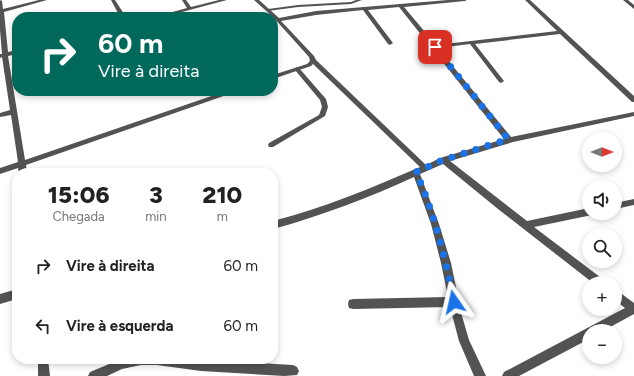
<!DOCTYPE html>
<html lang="pt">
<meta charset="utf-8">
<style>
body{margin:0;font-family:Figtree,sans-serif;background:#f6f6f6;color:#222;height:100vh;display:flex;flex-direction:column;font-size:15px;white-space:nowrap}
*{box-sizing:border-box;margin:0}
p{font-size:13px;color:#767676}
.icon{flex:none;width:22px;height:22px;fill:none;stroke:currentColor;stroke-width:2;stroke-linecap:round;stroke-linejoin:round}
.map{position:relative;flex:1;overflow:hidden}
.side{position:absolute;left:12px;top:168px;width:266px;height:196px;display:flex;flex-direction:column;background:#fff;border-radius:16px;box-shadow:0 2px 6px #0003}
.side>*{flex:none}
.hud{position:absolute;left:12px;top:12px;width:266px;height:84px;border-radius:16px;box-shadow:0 2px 6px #0003;background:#00695c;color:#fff;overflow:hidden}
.needle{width:26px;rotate:90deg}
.tools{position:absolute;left:582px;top:132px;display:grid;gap:8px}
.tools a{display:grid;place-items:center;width:40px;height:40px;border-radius:50%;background:#fff;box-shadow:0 2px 6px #0003;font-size:20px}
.pin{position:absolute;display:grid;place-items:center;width:34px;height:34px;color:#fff;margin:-17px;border-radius:8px;box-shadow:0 2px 6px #0006}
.me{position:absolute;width:44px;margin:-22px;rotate:349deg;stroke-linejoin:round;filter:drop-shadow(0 0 3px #0008)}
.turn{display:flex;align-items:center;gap:14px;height:84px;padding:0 20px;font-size:18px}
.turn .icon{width:52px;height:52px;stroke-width:2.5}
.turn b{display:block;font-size:28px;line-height:34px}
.eta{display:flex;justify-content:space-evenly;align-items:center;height:68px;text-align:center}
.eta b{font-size:24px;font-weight:800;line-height:28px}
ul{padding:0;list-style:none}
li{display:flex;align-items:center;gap:12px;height:60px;padding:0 20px}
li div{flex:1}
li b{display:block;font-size:15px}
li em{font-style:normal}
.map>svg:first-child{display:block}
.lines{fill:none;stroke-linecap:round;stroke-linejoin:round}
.service{fill:#535353;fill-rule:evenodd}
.minor{fill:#535353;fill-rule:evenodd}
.route{stroke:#1a73e8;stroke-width:7;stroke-dasharray:0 12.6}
</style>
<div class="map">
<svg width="634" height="376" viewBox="0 0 634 376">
<rect width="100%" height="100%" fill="#fff"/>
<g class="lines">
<g class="service">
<path d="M356 0H362L351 4 298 7 268 11 266 10 268 9 298 5 351 2Z"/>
<path d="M272 14 274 15V16L261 17Z"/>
<path d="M297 67 299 68 326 99 328 107 325 116 273 147H269L268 145 269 143 319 115 322 107 320 100 295 70 294 69Z"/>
</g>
<g class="minor">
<path d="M0 0 2 1 3 9 39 0H47L4 12 8 52 17 50V54L8 56 25 160 226 91H236L235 92 26 165 27 173H19L18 168 0 174V168L18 162 11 115 0 117V113L10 110 2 57 0 58V54H2L0 30Z"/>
<path d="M111 0H115L126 17H120Z"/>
<path d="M182 0H186L191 7 219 0H227L163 17H154L187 8Z"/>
<path d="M254 0H259L279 18 316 11 448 0H467L465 1 404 7 436 45 557 31 525 0H530L634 96V102H632L560 34 475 44 504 81 501 83 499 82 470 44 438 48 511 137 634 112V116L513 142 450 161 527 221 589 208V213H593L592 215 534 227 604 280 606 283H593L498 209 443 164 420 174 439 224 451 263 462 316 469 340 486 376H474L459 341 450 307 353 309 349 308 348 304 349 300 353 299 448 297 441 263 431 224 414 177C368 198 321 216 273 229V221C324 208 371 188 420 167L313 64 311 66 273 79V75L307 64 310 61 309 57 273 17ZM399 7 504 139 440 158 426 165 316 60 314 56 281 21 316 15 363 10 388 44 390 45 393 43 368 10Z"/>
<path d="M623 0H628L634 5V9Z"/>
<path d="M634 199V205L615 209V203Z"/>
<path d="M17 289V299L0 304V294Z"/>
<path d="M615 289 634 303V314L603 331H589V339L519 376H502L504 372 625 308 615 300Z"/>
<path d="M38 359H48L50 376H38Z"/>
<path d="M121 359H190L293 365 297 367 299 371 297 375 284 376 201 371 157 365H141L122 369 107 376H88L90 372Z"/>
</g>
</g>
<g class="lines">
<path class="route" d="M435 47 508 139 443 160 416 172C435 214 445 258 454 302"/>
</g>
</svg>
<div class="tools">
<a><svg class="needle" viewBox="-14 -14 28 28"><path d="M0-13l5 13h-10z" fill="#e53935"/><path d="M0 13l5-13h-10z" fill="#767676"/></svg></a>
<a><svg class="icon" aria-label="sound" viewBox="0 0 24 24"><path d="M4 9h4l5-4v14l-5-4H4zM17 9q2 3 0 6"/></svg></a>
<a><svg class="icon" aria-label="search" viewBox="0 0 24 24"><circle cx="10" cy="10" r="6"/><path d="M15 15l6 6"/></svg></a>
<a>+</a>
<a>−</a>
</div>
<div class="pin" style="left:435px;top:47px;background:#d93025"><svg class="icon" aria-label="arrive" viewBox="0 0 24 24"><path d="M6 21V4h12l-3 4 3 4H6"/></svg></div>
<svg class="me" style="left:454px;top:302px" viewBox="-20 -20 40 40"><path d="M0-17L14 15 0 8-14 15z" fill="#1a73e8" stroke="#fff" stroke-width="4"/></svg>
<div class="hud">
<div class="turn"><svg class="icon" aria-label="right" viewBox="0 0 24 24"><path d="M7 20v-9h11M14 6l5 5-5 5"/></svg><div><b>60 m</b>Vire à direita</div></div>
</div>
<section class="side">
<div class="eta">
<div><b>15:06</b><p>Chegada</p></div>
<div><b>3</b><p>min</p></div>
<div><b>210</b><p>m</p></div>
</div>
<ul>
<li><svg class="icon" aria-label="right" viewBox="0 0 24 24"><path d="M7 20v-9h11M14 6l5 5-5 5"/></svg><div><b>Vire à direita</b></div><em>60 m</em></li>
<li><svg class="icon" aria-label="left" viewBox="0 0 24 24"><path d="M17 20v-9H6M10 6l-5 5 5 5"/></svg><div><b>Vire à esquerda</b></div><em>60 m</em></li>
</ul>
</section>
</div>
